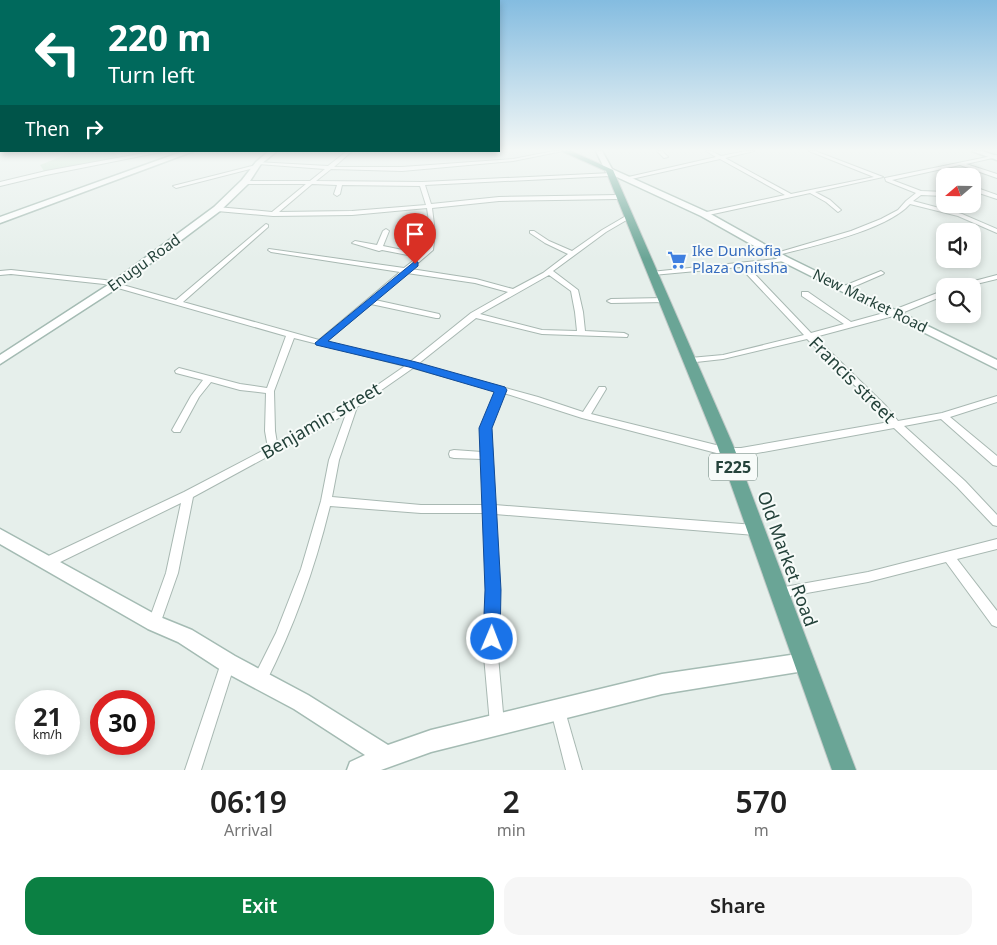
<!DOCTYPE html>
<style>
body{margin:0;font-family:"Noto Sans",sans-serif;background:#f6f6f6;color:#222;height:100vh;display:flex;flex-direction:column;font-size:19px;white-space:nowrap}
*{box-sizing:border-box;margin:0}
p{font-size:16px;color:#767676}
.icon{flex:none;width:28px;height:28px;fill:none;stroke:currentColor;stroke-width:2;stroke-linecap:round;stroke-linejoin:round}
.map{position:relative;height:770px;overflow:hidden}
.sheet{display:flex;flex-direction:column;background:#fff;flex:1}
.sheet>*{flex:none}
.guide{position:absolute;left:0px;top:0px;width:500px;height:152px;box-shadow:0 2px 8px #0003;background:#00695c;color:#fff;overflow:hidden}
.needle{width:32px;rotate:250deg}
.controls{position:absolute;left:936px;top:168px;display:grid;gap:10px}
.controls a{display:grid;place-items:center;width:45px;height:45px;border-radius:10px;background:#fff;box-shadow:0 2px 8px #0003;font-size:25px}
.speed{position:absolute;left:15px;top:690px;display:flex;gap:10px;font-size:25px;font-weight:700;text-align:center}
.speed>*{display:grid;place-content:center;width:65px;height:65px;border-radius:50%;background:#fff;box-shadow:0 2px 8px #0003;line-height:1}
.speed small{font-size:12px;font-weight:400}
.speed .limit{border:8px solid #d22;background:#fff;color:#111}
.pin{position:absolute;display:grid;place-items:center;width:42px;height:42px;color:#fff;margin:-51px -21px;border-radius:50% 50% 50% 0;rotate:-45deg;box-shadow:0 0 5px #0007}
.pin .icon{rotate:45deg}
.me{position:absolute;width:55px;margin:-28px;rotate:1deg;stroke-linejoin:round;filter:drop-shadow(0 0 4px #0008)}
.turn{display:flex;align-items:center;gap:18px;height:105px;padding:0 25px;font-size:22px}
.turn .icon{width:65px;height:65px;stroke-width:2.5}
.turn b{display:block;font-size:35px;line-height:42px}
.then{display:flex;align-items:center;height:48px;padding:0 25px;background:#0003;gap:10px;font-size:19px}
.eta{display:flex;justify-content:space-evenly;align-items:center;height:85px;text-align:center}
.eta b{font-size:30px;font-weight:600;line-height:35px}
.button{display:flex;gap:10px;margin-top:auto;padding:10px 25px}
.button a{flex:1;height:58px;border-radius:15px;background:#0b8043;color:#fff;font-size:20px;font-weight:600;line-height:58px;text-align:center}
.button a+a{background:#f6f6f6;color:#222}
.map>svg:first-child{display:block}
.green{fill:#bfe0c8}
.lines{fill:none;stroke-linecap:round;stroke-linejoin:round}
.street-casing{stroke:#a8b8b2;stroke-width:2}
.secondary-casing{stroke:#a4bbb3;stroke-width:3}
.primary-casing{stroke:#c2cac8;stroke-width:2}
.street{fill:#fff;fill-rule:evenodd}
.secondary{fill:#fff;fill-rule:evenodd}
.primary{fill:#6aa596;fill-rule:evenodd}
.route{fill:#1a73e8;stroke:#114b97}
.labels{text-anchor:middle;stroke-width:4;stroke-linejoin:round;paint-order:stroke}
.far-shop-label{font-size:15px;fill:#366cbe;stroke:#f7fbf9;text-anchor:start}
.far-street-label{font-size:15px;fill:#24423a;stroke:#f7fbf9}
.shield{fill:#f7fbf9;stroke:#637a73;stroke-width:1}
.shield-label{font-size:16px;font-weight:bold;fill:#24423a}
.street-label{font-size:18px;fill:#24423a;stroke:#f7fbf9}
</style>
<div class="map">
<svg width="997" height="770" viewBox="0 0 997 770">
<rect width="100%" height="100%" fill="#e6efeb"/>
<path class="green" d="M75 151H113L119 158 44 171 40 165Z"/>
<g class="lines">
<g class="street-casing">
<g id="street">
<path d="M155 151H166L46 175 0 186V182L46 171Z"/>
<path d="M347 151H352L334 167H402L513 159 554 151H563L513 161 402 171 331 169 316 181 422 182 612 173V175L610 176 425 185 431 204 499 197 619 195 622 197 619 199 499 201 432 208 435 233 433 250 411 269 476 279 513 289 543 273 568 254 545 243 530 233V231H534L549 241 572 251 602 230 626 216H630V218L606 232 553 271 578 290 583 312 585 331 624 333 628 335 627 337 542 334 476 318 418 364 538 397 583 412 599 387H605L606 389 591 414 728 448H741L889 422 880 410 807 339 723 359 687 363 686 361 687 359 690 358 723 355 804 335 740 267 653 275 650 273 651 272 786 258V260L784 261 747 266 811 333 844 324 802 296V292H808L851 322 891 311 945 290V295L897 315 815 337 886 406 898 421 942 413 997 396V402L950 417 997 456V466L993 465 941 419 904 426 965 481 997 515V526L993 525 957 487 894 428 741 456H728L582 418 504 393 491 428 495 505 755 525 759 527 761 530 759 533 755 535 495 514 499 589 498 656 504 724 502 729 497 731 492 729 490 724 484 656 487 589 484 513H421L330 506C315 568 294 627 265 684L260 686 255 684 253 679 276 633 301 569 321 501 329 460 346 414 193 497 178 573 159 627 154 629 149 627 148 623 166 573 181 503 50 567 46 568 42 567 40 563 42 559 184 492 268 448 265 431 266 393 240 390 211 382 199 397 180 432H174L172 430 191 396 203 380 176 373 175 371 179 368 240 384 267 388 286 336 104 284 11 274 0 275V271L11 270 105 280 176 300 266 224 268 225V227L183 302 319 340 400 272 271 252 268 250 269 249 404 268 418 257 382 250 379 251 352 243 355 241 377 245 383 231 386 229 389 231 383 246 422 254C434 244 429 222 427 208L352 215 273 216 217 211 214 209 217 207 272 212 306 184H245L242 182 243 181H310L325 169 258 164H256V162L328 166ZM312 184 337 185 334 194 337 196 340 194 342 185 420 186 426 205 352 211 279 212ZM407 273 475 283 508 292 471 313 410 362 326 342 371 304 436 318H439L440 316 439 314 375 300ZM549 275 571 291 575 312 577 331 542 330 480 314ZM294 338 405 366 350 404 277 443 275 431 274 391ZM413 368 496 391 481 428 482 452 454 450 450 451 449 454 450 457 454 458 482 459 484 505H421L332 497 339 460 357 407Z"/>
<path d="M657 151H662L668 157 664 158Z"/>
<path d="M706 151H711L721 156 746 151H754L725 158 791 194 874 177 809 151H815L883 177 815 192 830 200 841 210 838 212 826 202 810 193 704 216 702 215V213L785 195 720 159 627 180 624 178 716 157Z"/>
<path d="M997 155V157L966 164 997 174V178L960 165 892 180 921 191 945 192V196L921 195 913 201 962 214 997 229V233L958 216 910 204C887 230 813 246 778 255H774L773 254 851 231 881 219 898 210 906 201 916 193 886 181 885 178Z"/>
<path d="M256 165H258V167L176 188 173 186Z"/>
<path d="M972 189H980L997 195V199L979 193H972Z"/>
<path d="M881 271 884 273 883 274 846 290H843L839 288Z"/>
<path d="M997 275V279L968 286H957L959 285Z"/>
<path d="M664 298 668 300 667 302 611 303 607 301 611 299Z"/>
<path d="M997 539V549L957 559 997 611V627L992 625 946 562 868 582 779 598 775 597 773 593 775 589 779 588 868 572Z"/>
<path d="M228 656 233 658 235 663 201 770H185L221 663 223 658Z"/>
<path d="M558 704 563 706 565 711 582 770H566L551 711 553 706Z"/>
</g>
</g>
<g class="secondary-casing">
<g id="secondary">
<path d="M184 151H194L0 223V217Z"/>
<path d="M269 151H277L261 164 248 184 220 211 119 287 0 364V355L111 283 214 207 242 180 256 162Z"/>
<path d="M596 151H602L612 169 707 212 787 257 997 360V369L781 261 701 216 606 172Z"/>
<path d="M972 151H982L997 156V160Z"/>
<path d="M0 529 160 617 192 630 235 656 308 695 388 745 431 730 662 674 804 653 811 655 814 662 811 669 804 671 662 694 431 752 381 770H347L350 762 365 755 294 709 221 670 178 642 148 629 0 544Z"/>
</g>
</g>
<g class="primary-casing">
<path id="primary" d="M561 151H571L613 170 733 445 856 770H832L717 445 606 171Z"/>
</g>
<use href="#street" class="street"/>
<use href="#secondary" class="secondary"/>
<use href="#primary" class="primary"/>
</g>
<linearGradient id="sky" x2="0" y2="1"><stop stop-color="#84bce0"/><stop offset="0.58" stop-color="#f4f8f6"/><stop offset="1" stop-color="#f4f8f6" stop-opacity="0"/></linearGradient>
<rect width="997" height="259" fill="url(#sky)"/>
<path class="route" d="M415 261 418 262V266L328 341 416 362 505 387 507 390 492 428 501 590 500 639 498 645 492 647 486 645 483 639 485 590 479 428 494 392 409 367 316 345 315 343Z"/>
<defs>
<g id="supermarket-bare" transform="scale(1.5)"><path d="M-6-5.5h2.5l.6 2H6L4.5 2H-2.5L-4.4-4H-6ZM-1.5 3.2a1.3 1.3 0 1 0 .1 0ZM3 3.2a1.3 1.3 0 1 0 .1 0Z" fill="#3f7fe0" stroke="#f7fbf9" stroke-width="2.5" paint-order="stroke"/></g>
</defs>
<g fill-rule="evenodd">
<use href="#supermarket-bare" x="677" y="260"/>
</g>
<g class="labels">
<g class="far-shop-label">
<text x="692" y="256">Ike Dunkofia<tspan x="692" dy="17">Plaza Onitsha</tspan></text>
</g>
<g class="far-street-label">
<text transform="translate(144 263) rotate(-36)" y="5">Enugu Road</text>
<text transform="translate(870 301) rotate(26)" y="5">New Market Road</text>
</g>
<rect class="shield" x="709" y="453.5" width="48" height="27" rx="4"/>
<g class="shield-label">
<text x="733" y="473">F225</text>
</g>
<g class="street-label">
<text transform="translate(852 380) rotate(45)" y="6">Francis street</text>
<text transform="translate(321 421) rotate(-30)" y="6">Benjamin street</text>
<text transform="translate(787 559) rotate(70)" y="6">Old Market Road</text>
</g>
</g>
</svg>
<div class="controls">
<a><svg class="needle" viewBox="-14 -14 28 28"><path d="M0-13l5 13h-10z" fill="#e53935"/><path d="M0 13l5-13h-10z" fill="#767676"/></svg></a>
<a><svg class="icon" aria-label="sound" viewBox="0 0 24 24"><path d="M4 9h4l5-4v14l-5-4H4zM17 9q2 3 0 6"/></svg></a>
<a><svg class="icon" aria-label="search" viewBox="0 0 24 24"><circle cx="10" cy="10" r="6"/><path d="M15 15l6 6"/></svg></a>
</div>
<div class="speed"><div>21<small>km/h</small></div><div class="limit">30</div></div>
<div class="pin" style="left:415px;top:264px;background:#d93025"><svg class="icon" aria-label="arrive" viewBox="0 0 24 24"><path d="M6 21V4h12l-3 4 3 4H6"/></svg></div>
<svg class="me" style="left:492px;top:639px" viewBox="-20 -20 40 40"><circle r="17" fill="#1a73e8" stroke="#fff" stroke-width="3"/><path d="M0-11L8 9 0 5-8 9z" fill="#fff"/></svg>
<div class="guide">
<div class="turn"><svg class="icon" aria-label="left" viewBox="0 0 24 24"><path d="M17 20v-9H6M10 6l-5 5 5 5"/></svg><div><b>220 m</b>Turn left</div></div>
<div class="then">Then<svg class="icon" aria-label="right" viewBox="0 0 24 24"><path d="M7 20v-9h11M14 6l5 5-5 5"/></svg></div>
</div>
</div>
<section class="sheet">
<div class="eta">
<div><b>06:19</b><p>Arrival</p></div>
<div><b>2</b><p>min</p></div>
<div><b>570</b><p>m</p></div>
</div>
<div class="button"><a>Exit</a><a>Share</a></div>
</section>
